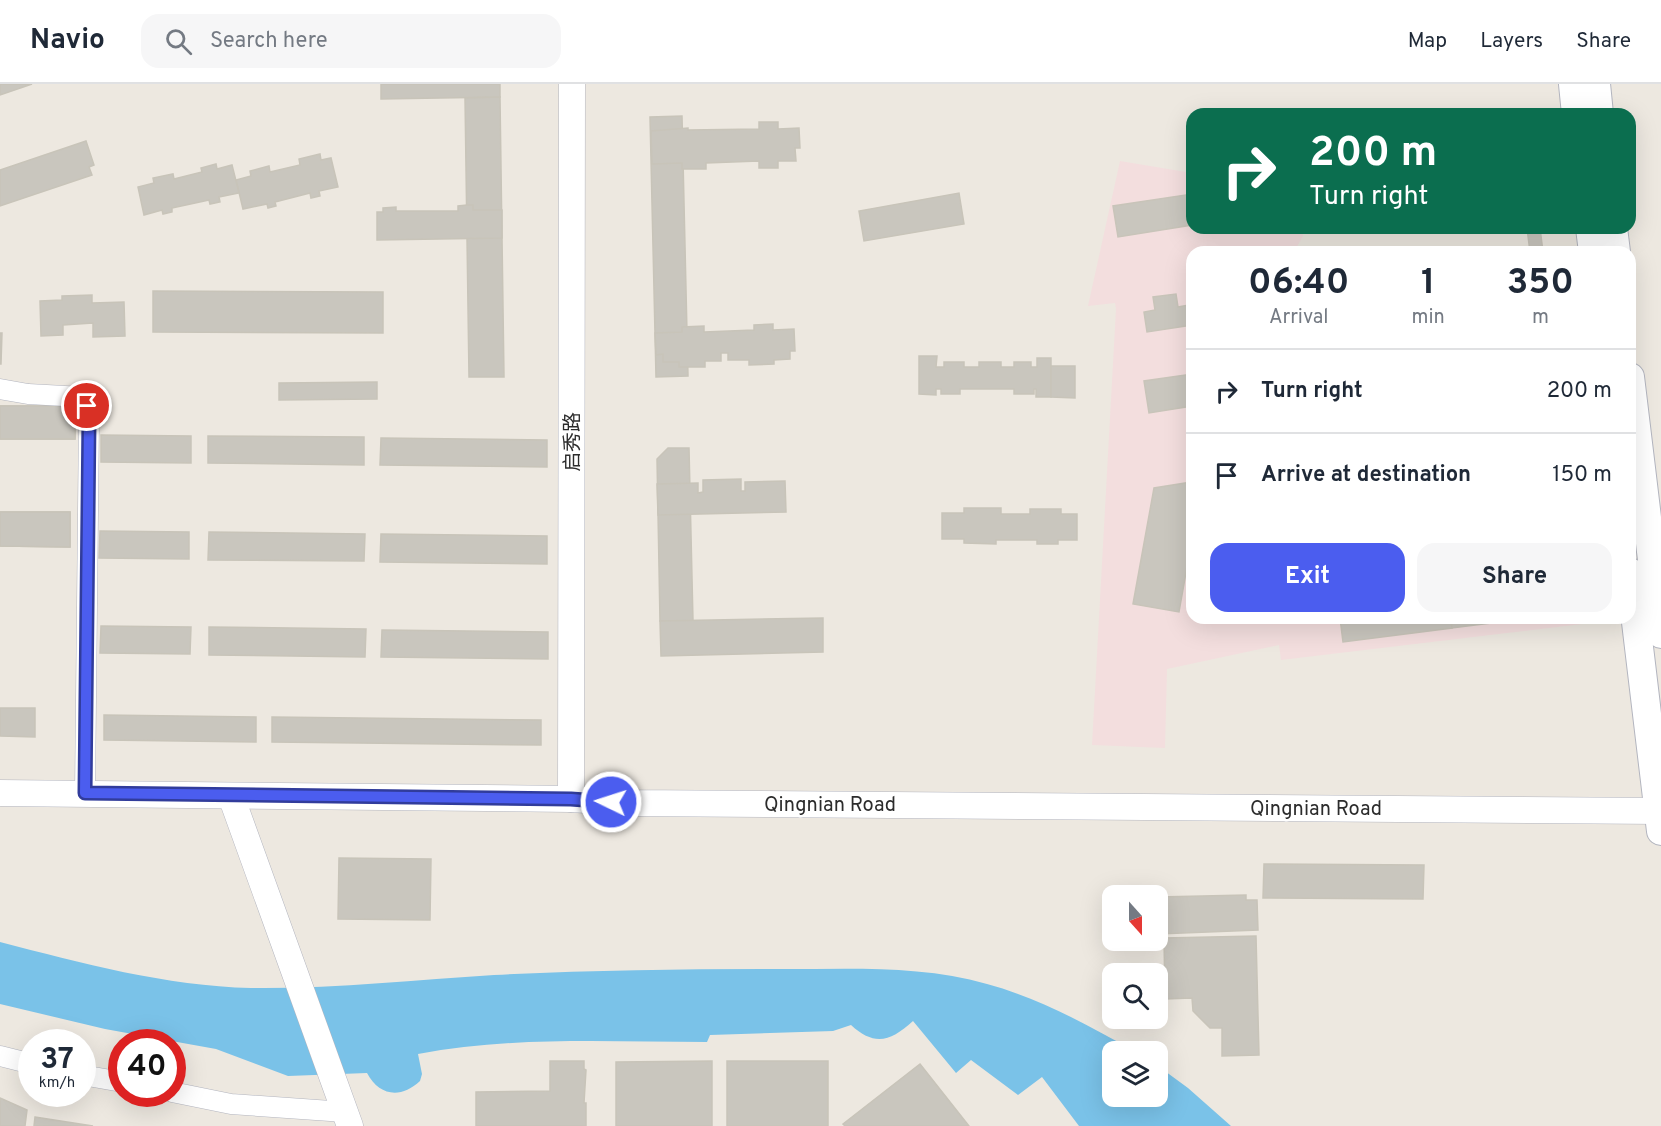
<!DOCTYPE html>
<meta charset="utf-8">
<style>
body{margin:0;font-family:Overpass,"Noto Sans SC",sans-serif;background:#f6f6f7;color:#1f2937;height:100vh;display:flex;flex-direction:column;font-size:22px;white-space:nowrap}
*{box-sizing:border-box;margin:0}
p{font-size:20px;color:#747a83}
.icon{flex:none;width:33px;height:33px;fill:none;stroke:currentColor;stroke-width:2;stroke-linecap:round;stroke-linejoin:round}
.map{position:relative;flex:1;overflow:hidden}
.panel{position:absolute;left:1186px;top:162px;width:450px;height:378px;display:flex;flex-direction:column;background:#fff;border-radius:18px;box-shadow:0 6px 24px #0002}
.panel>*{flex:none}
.top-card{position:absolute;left:1186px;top:24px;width:450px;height:126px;border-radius:18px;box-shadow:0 6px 24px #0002;background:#0b6e4f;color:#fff;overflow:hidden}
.needle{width:39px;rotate:159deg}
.tools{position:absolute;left:1102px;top:801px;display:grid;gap:12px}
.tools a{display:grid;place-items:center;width:66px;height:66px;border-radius:12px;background:#fff;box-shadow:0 6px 24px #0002;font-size:30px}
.speed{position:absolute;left:18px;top:945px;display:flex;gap:12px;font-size:30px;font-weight:700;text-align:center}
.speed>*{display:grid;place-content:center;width:78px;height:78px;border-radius:50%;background:#fff;box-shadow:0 6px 24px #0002;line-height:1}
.speed small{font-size:15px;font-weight:400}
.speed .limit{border:9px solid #d22;background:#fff;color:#111}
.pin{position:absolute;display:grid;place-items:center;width:51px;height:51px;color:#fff;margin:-26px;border:3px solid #fff;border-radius:50%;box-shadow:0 2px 6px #0007}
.me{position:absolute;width:66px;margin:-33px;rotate:274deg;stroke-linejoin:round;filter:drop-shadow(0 0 4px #0008)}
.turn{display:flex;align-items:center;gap:21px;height:126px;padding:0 24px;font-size:27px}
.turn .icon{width:78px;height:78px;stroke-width:2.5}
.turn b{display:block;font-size:42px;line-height:51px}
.eta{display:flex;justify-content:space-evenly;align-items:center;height:102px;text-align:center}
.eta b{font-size:36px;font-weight:700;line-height:42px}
.action{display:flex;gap:12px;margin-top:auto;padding:12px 24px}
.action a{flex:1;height:69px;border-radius:18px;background:#4b5def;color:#fff;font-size:24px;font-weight:700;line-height:69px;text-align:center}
.action a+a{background:#f6f6f7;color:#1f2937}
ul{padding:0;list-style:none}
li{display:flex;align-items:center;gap:18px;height:84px;padding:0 24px;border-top:2px solid #e0e1e3}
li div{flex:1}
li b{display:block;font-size:22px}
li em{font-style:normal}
header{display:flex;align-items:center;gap:36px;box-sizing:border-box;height:84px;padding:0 30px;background:#fff;border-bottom:2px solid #e0e1e3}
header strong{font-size:28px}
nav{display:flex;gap:33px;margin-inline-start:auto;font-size:21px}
.search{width:420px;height:54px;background:#f6f6f7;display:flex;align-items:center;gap:15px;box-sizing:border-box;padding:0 21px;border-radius:18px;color:#747a83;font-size:22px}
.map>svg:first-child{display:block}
.medical{fill:#f3dede}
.water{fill:#7ac2e8}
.building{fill:#c9c6be;stroke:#c8c4b9;stroke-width:1.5}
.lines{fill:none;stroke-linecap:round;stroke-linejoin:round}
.minor-casing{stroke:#b3b5bf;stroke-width:21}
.tertiary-casing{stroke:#b3b5bf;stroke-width:27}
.secondary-casing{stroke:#b3b5bf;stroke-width:30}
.minor{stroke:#fff;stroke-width:20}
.tertiary{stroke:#fff;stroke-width:26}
.secondary{stroke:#fff;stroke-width:28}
.route-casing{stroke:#313c9b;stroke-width:15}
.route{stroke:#4b5def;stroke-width:10}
.labels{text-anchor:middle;stroke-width:5;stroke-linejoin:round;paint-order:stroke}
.street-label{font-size:20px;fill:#2c2c2c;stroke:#fff}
</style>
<header>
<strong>Navio</strong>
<div class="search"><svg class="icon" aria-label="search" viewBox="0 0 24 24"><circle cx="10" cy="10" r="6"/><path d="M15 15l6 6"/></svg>Search here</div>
<nav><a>Map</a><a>Layers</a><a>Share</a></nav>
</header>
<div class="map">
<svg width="1661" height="1042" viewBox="0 0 1661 1042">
<rect width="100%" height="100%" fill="#ede8e0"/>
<path class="medical" d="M1120 77 1192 89V144H1302L1303 152 1294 168H1192V534H1591V539L1281 576 1279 561 1167 585 1165 664 1092 661 1116 225 1115 219 1088 222Z"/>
<path class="water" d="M0 858C81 879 166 902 251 904 332 905 413 896 494 891 591 886 688 885 785 885 851 885 922 881 987 900 1039 914 1088 941 1134 967L1113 968V1012H1158V982L1188 1004 1231 1042H1079L1042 993 1018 1011 971 976 956 989 913 937C891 957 875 963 851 941L833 947 710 951 707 958C610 958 513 952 418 970L422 990 420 997C401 1015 379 1012 367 989L288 992 216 965 105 945 0 920Z"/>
<g class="building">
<path d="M0 0H32L0 11Z"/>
<path d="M381 0H500V13L381 15Z"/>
<path d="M500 13 504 293H469L465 14Z"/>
<path d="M682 32 688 292 656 293 650 33Z"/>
<path d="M759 38H778V45L799 44 800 64H795L796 77H778V84H759V77L706 79V85H682V79L652 80 651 47 688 44V46L759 45Z"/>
<path d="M86 57 94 81 89 83 92 91 0 122V86Z"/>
<path d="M320 70 321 76 331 74 338 103 319 107 320 112 311 114 310 109 275 118 276 122 268 124 267 120 243 125 236 96 251 92 250 87 269 82 270 88 300 81 299 75Z"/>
<path d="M216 80 217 85 232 81 239 109 219 113 220 118 210 120 209 116 172 124V128L163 130 162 126 144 131 138 103 154 99 153 94 173 90 174 95 202 88 201 84Z"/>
<path d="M959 109 964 140 864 157 859 127Z"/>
<path d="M1192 110V141L1118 153 1113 122Z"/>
<path d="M467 121H473V126H502V154L377 156V128H383V124L396 123V127H458V122Z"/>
<path d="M1527 144H1540L1543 168H1530Z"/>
<path d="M153 207 383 208V249L153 248Z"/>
<path d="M1187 208H1192V241L1147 248 1144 228 1155 226 1153 213 1176 210 1178 223 1189 221Z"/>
<path d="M92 211V219L124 218 125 252 93 253V239L63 241V251L41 252 40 217 62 216V212Z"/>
<path d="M773 240V246L794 245 795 267H790V275L774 276V280L749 281V276H728V269H721V277H705V283H679V278H663V270L656 271 655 249 682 248V243L704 242V248L754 246V241Z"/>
<path d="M0 249H2L1 280H0Z"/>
<path d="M919 272H937L936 283H944V278H964V283H979V278H1001V283H1014V278H1031V283H1037V274H1051V313H1036V305H1034V310H1014V305H960V310H941V305H936V311L919 310Z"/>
<path d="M1051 282H1075V314L1051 313Z"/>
<path d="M1192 290V322L1149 329 1144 297Z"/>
<path d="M377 298V315L279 316V299Z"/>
<rect x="0" y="322" width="75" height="33"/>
<rect x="0" y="322" width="75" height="33"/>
<path d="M101 351 191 352V379L101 378Z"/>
<path d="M208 352 364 353V381L208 379Z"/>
<path d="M381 354 547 356V383L380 381Z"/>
<path d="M668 364H689L693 537H660L657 375Z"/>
<path d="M741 395V407H745V398L785 397 786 428 658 431 657 400 698 399V409L703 408V396Z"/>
<path d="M1192 398V455L1179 528 1133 520 1154 404Z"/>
<path d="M964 424H1001V430H1030V425H1061V430H1077V456H1058V460H1037V456H996V460L964 459V455H942V429H964Z"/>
<path d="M0 428H70V463L0 462Z"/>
<path d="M0 428H70V463L0 462Z"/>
<path d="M100 447 189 448V475L99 474Z"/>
<path d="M209 448 365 450 364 477 208 476Z"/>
<path d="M381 450 547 452V480L380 478Z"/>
<path d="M823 534V568L661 572 660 537Z"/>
<path d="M1340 534H1451L1452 544 1343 558Z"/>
<path d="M1451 534H1531L1452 544Z"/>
<path d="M101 542 191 543 190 570 100 569Z"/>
<path d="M209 543 366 545 365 573 209 571Z"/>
<path d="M382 546 548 548V575L381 573Z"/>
<path d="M0 624H35V653L0 652Z"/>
<path d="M104 631 256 633V658L104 656Z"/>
<path d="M272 633 541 636V661L272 658Z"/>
<path d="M339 774 431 775 430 836 338 835Z"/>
<path d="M1264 780 1424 781 1423 815 1263 814Z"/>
<path d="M1246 811V816H1257L1258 846 1158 850V813Z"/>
<path d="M1110 819H1113V849H1111Z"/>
<path d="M1256 852 1259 971 1222 972V944H1210L1193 927 1192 914 1165 915 1164 854Z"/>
<path d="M550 977H584V985L586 986 584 1019H586V1042H476V1008L550 1007Z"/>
<path d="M712 977V1042H616V978Z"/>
<rect x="727" y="977" width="101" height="65"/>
<path d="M920 980 969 1042H845L843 1040Z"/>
<path d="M0 1014 27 1026 25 1042H0Z"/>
<path d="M35 1033 93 1042H34Z"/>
</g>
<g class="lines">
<g class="minor-casing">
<g id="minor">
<path d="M0 305 28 310 83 313 87 322 89 335 85 709"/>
<path d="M0 972 32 980"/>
<path d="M82 991 122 998"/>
<path d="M172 1008 231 1020 345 1028"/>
</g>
</g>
<g class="tertiary-casing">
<g id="tertiary">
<path d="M0 709 571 715 631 719 1661 727"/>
<path d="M231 712 350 1042"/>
<path d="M571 715 572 0"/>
</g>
</g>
<g class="secondary-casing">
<g id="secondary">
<path d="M1573 0 1576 30"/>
<path d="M1596 0 1599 30"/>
<path d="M1590 144 1593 168"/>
<path d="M1613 144 1616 168"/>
<path d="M1630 293 1661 550"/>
<path d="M1630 488 1661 747"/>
</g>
</g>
<use href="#minor" class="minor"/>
<use href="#tertiary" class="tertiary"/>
<use href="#secondary" class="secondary"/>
</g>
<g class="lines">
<g class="route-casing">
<path id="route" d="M87 322 89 335 85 709 571 715 611 718"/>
</g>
<use href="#route" class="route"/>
</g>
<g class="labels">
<g class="street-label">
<text transform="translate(572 358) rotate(-90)" y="7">启秀路</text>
<text x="830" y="727">Qingnian Road</text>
<text x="1316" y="731">Qingnian Road</text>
</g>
</g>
</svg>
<div class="tools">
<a><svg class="needle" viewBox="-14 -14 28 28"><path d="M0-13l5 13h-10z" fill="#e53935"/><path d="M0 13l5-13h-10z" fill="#747a83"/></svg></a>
<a><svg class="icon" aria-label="search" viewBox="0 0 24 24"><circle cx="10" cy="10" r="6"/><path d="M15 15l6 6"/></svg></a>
<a><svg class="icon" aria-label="layers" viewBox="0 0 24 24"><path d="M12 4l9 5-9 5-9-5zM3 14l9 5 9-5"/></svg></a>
</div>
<div class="speed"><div>37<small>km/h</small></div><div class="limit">40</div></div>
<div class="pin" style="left:87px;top:322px;background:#d93025"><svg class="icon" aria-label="arrive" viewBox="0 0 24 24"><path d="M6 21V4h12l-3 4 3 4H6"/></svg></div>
<svg class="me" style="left:611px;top:718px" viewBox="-20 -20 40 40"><circle r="17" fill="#4b5def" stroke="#fff" stroke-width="3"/><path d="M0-11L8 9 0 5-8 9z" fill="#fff"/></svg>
<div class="top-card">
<div class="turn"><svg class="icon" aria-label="right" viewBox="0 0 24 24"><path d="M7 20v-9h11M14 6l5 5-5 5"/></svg><div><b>200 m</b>Turn right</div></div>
</div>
<section class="panel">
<div class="eta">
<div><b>06:40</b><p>Arrival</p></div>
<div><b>1</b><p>min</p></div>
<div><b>350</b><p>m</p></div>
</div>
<ul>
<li><svg class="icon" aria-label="right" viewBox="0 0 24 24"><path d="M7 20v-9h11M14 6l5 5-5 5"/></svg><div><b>Turn right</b></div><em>200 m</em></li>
<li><svg class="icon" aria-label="arrive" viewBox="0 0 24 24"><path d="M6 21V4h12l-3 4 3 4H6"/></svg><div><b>Arrive at destination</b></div><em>150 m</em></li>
</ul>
<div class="action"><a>Exit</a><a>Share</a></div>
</section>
</div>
